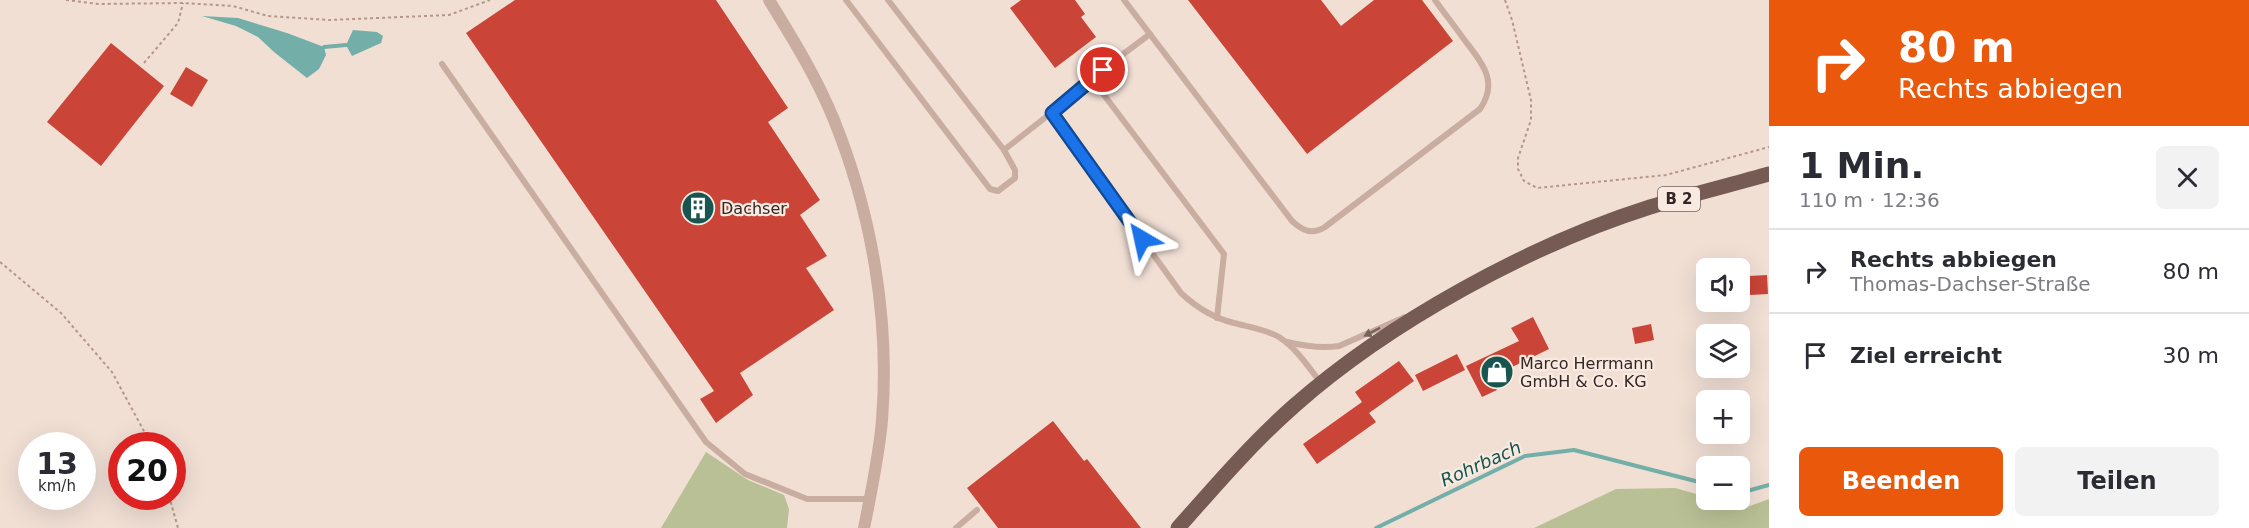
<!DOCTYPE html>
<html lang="de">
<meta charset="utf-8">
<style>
body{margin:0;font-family:"DejaVu Sans",sans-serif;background:#f2f2f3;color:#2b2b33;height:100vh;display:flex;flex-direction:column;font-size:22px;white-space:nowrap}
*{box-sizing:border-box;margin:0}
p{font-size:20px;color:#7c7c81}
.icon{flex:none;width:33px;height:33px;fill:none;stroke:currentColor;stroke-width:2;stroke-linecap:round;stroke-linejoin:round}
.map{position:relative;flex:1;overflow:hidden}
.drawer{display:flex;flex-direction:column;background:#fff;width:480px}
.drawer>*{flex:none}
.banner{background:#ea580c;color:#fff;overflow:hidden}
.tools{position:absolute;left:1696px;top:258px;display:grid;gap:12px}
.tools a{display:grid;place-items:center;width:54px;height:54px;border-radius:9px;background:#fff;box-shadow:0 6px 24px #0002;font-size:30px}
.speed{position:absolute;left:18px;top:432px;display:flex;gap:12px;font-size:30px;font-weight:700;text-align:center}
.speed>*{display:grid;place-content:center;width:78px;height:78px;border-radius:50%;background:#fff;box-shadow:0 6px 24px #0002;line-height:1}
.speed small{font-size:15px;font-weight:400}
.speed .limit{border:9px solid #d22;background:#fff;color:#111}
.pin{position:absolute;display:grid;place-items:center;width:51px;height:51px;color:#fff;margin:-26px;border:3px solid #fff;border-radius:50%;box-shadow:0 2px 6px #0007}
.me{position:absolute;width:66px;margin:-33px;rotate:324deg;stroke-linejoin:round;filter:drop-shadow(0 0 4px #0008)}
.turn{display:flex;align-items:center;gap:21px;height:126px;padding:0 30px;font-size:27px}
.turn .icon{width:78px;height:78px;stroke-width:2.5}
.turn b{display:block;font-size:42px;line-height:51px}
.round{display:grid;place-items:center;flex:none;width:63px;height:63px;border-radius:9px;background:#f2f2f3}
.headline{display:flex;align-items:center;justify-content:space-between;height:102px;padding:0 30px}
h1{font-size:36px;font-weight:700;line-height:45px}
.action{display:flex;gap:12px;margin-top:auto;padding:12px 30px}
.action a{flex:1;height:69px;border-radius:9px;background:#ea580c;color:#fff;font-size:24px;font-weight:700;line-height:69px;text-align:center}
.action a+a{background:#f2f2f3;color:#2b2b33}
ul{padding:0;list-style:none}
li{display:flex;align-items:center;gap:18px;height:84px;padding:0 30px;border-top:2px solid #e1e1e2}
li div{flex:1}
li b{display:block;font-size:22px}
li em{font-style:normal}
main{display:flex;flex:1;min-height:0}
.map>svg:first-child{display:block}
.green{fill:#b9c095}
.water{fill:#73afa8}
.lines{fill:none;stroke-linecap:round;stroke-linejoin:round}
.stream{stroke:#73afa8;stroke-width:4}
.building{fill:#cb4438}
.path{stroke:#b5968b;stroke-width:2;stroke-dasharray:3 3;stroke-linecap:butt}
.lane{stroke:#c9ada1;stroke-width:6}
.street{stroke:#c9ada1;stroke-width:12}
.primary{stroke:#765a54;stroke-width:15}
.oneway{fill:#76635c}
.route-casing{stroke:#114b97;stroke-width:15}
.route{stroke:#1a73e8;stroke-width:10}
.labels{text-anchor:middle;stroke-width:4.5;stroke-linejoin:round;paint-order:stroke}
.shield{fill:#f9eae1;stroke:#6e615d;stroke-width:1.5}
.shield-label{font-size:15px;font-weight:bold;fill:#332624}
.poi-label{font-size:16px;fill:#332624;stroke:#f9eae1;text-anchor:start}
.water-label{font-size:18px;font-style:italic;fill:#185550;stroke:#f9eae1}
</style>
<main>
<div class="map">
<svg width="1769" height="528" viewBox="0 0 1769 528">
<rect width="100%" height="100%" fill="#f1dfd4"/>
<g class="green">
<path d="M706 452 748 480 784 495 789 509 787 528H661Z"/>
<path d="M1675 488 1707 497V500H1719L1747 507 1769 499V528H1534L1616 489Z"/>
</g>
<g class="water">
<path d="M202 16 238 18 287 33 324 47 326 55 319 69 307 78 274 52 258 37 236 26Z"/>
<path d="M353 30 377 32 383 36 381 43 352 56 346 45Z"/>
</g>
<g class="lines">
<g class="stream">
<path d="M324 47 346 45"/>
<path d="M1740 493 1769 485"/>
<path d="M1376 528 1525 456 1574 450 1707 484"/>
</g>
</g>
<g class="building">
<path d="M515 0H716L788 108 768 122 820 200 800 215 827 256 806 268 834 310 740 373 753 395 716 423 700 399 714 391 466 33Z"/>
<path d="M1021 0H1075L1085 14 1081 17 1096 37 1055 68 1010 8Z"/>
<path d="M1188 0H1321L1341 26 1374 0H1422L1453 41 1307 154Z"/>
<path d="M111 43 164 86 101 166 47 122Z"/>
<path d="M186 67 208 80 192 107 170 94Z"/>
<path d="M1767 275 1768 294 1750 295 1749 276Z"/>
<path d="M1533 317 1549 349 1506 370 1509 375 1494 383 1497 390 1482 397 1466 366 1519 341 1511 328Z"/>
<path d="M1651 324 1654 340 1635 344 1632 328Z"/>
<path d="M1457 354 1465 370 1423 391 1415 375Z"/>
<path d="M1399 361 1414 381 1369 413 1376 422 1317 464 1303 444 1362 402 1355 392Z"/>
<path d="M1053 421 1084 461 1087 459 1141 528H998L967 488Z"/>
</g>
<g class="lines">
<g class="path">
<path d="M66 0 98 4 183 3 233 6 268 16 329 20 449 15 490 0"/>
<path d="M1505 0 1512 20 1531 100V120L1518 158V169L1524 181 1537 188 1666 175 1769 147"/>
<path d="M144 63 178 23 183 3"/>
<path d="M0 262 61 313 112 372 152 446"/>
<path d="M169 496 178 528"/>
</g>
<g class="lane">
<path d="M846 0 990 189 998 191 1015 178V170L1004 150"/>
<path d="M888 0 1004 150 1051 113"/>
<path d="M1124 0 1292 221C1303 231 1312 235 1325 227L1480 109C1500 80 1480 61 1463 38 1454 25 1444 13 1435 0"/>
<path d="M1150 34 1114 61 1051 113 1181 293C1197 308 1213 318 1234 323 1249 327 1265 329 1279 337 1296 348 1308 366 1320 382"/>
<path d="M442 64 706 442 745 474 807 499H869"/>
<path d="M1092 79 1224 254 1217 318"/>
<path d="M1287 342C1304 346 1321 349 1339 346L1405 317"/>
<path d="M956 528 977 510"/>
</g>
<path class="street" d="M769 0C793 39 817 78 834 120 872 214 890 320 882 420 879 456 871 493 864 528"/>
<path class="primary" d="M1178 528C1215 486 1252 443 1294 406 1389 322 1530 245 1650 207 1689 195 1730 185 1769 174"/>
</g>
<defs><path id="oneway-solid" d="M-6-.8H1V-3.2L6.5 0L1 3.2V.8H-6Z" transform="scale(1.5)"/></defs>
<use class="oneway" href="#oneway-solid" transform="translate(1372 332) rotate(153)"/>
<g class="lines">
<g class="route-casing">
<path id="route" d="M1103 70 1052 113 1142 239"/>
</g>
<use href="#route" class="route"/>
</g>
<defs>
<g id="building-disc" transform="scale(1.725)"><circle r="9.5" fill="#185550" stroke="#f9eae1"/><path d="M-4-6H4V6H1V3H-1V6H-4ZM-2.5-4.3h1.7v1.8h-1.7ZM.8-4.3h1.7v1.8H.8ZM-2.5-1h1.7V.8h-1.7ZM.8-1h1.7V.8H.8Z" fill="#fff"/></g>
<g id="shop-disc" transform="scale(1.725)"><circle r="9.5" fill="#185550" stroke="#f9eae1"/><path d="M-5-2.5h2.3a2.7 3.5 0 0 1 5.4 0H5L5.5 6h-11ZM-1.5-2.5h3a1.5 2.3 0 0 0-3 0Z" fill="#fff"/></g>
</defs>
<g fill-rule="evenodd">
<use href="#building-disc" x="698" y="208"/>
<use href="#shop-disc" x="1497" y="372"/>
</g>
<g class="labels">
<rect class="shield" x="1658" y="187" width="42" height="24" rx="4.5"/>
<g class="shield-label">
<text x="1679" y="204">B 2</text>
</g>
<g class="poi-label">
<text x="721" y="214">Dachser</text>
<text x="1520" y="369">Marco Herrmann<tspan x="1520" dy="18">GmbH &amp; Co. KG</tspan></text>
</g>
<g class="water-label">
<text transform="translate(1481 464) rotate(-24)" y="6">Rohrbach</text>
</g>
</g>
</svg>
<div class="tools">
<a><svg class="icon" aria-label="sound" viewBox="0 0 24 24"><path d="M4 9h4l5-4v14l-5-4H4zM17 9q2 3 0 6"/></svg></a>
<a><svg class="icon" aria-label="layers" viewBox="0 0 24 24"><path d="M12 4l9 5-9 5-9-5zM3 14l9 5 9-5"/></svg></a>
<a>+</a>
<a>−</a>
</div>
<div class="speed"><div>13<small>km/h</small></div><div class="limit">20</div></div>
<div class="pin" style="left:1103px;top:70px;background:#d93025"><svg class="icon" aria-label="arrive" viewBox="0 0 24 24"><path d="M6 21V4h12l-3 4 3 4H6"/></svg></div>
<svg class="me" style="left:1142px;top:239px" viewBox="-20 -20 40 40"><path d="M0-17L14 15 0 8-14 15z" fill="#1a73e8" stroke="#fff" stroke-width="4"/></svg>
</div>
<section class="drawer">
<div class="banner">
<div class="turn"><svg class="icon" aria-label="right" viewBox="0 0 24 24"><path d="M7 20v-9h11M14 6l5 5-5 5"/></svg><div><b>80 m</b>Rechts abbiegen</div></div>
</div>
<div class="headline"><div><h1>1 Min.</h1><p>110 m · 12:36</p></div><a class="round"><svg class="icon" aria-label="close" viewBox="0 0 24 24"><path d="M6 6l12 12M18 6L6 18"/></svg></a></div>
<ul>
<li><svg class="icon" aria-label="right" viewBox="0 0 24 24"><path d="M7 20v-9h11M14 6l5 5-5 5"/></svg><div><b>Rechts abbiegen</b><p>Thomas-Dachser-Straße</p></div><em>80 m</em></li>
<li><svg class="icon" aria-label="arrive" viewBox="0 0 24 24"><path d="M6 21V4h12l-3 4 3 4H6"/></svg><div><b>Ziel erreicht</b></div><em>30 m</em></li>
</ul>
<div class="action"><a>Beenden</a><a>Teilen</a></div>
</section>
</main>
